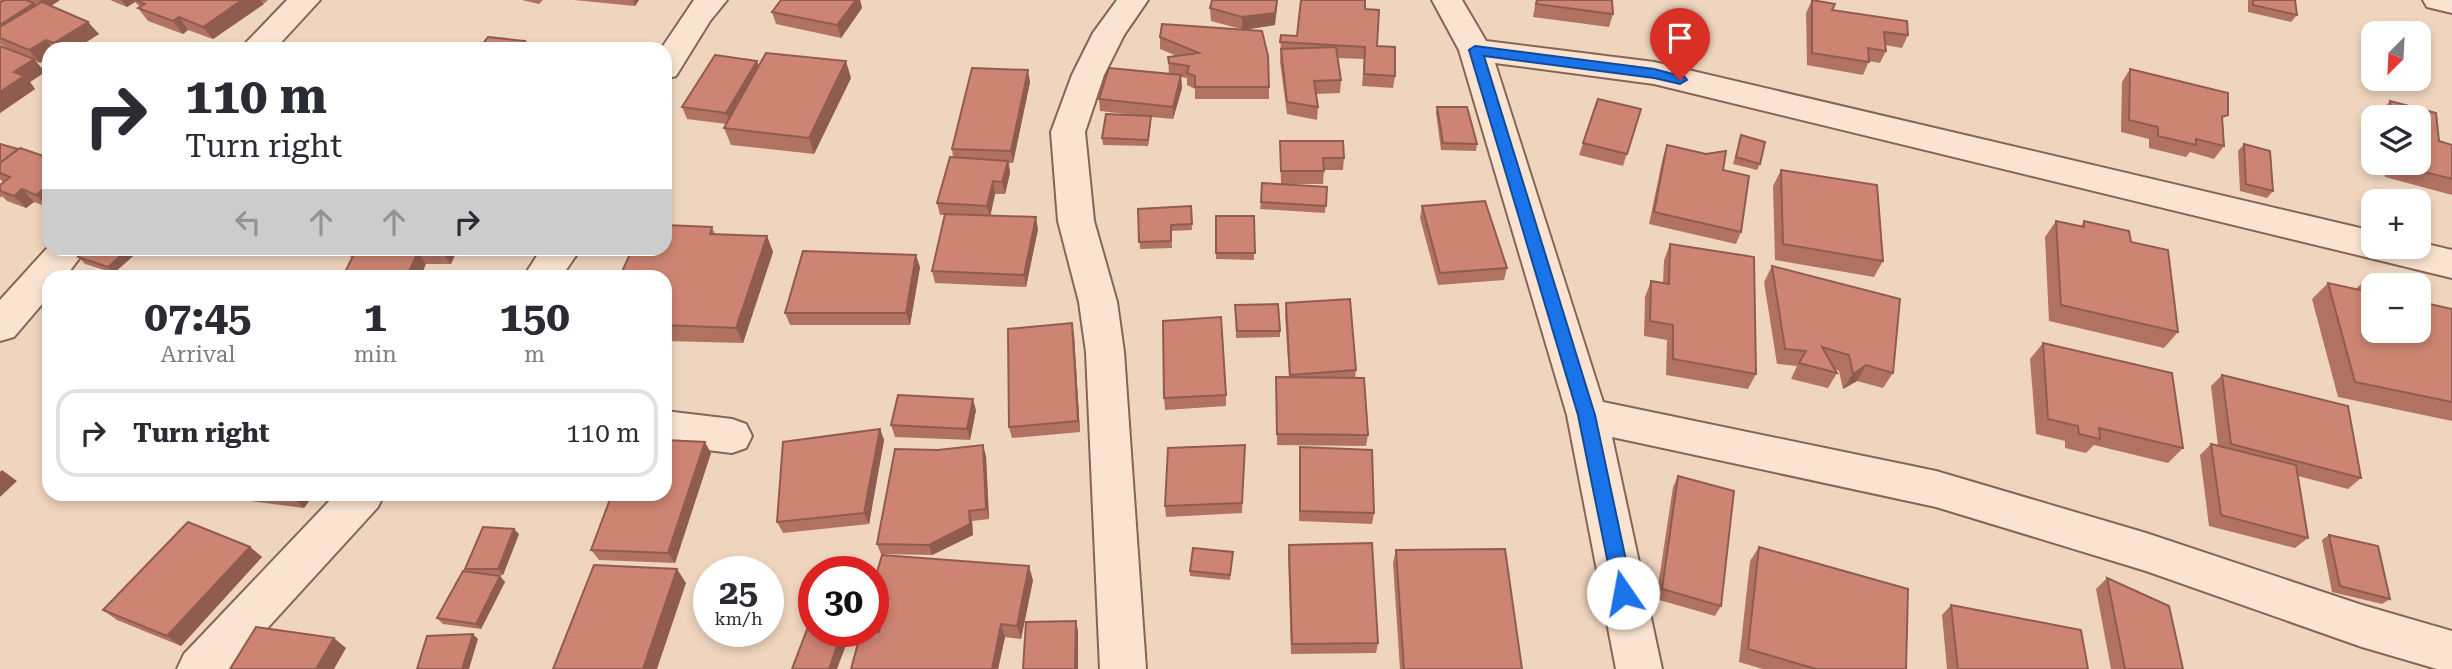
<!DOCTYPE html>
<meta charset="utf-8">
<style>
body{margin:0;font-family:"Roboto Serif",serif;background:#f2f2f3;color:#2b2b33;height:100vh;display:flex;flex-direction:column;font-size:26px;white-space:nowrap}
*{box-sizing:border-box;margin:0}
p{font-size:23px;color:#7c7c81}
.icon{flex:none;width:38px;height:38px;fill:none;stroke:currentColor;stroke-width:2;stroke-linecap:round;stroke-linejoin:round}
.map{position:relative;flex:1;overflow:hidden}
.panel{position:absolute;left:42px;top:270px;width:630px;height:231px;display:flex;flex-direction:column;background:#fff;border-radius:21px;box-shadow:0 4px 10px #0003}
.panel>*{flex:none}
.guide{position:absolute;left:42px;top:42px;width:630px;height:214px;border-radius:21px;box-shadow:0 4px 10px #0003;background:#fff;color:#2b2b33;overflow:hidden}
.needle{width:46px;rotate:204deg}
.controls{position:absolute;left:2361px;top:21px;display:grid;gap:14px}
.controls a{display:grid;place-items:center;width:70px;height:70px;border-radius:14px;background:#fff;box-shadow:0 4px 10px #0003;font-size:35px}
.speed{position:absolute;left:693px;top:556px;display:flex;gap:14px;font-size:35px;font-weight:700;text-align:center}
.speed>*{display:grid;place-content:center;width:91px;height:91px;border-radius:50%;background:#fff;box-shadow:0 4px 10px #0003;line-height:1}
.speed small{font-size:18px;font-weight:400}
.speed .limit{border:10px solid #d22;background:#fff;color:#111}
.pin{position:absolute;display:grid;place-items:center;width:60px;height:60px;color:#fff;margin:-72px -30px;border-radius:50% 50% 50% 0;rotate:-45deg;box-shadow:0 0 7px #0007}
.pin .icon{rotate:45deg}
.me{position:absolute;width:77px;margin:-38px;rotate:348deg;stroke-linejoin:round;filter:drop-shadow(0 0 5px #0008)}
.turn{display:flex;align-items:center;gap:24px;height:147px;padding:0 28px;font-size:32px}
.turn .icon{width:91px;height:91px;stroke-width:2.5}
.turn b{display:block;font-size:49px;line-height:60px}
.lanes{display:flex;align-items:center;height:66px;padding:0 28px;background:#0003;justify-content:center;gap:35px;direction:ltr}
.lanes .off{opacity:.35}
.eta{display:flex;justify-content:space-evenly;align-items:center;height:119px;text-align:center}
.eta b{font-size:42px;font-weight:700;line-height:49px}
ul{padding:0;list-style:none}
li{display:flex;align-items:center;gap:21px;height:88px;margin:0 14px 10px;padding:0 14px;border:4px solid #e1e1e2;border-radius:21px}
li div{flex:1}
li b{display:block;font-size:26px}
li em{font-style:normal}
.map>svg:first-child{display:block}
.lines{fill:none;stroke-linecap:round;stroke-linejoin:round}
.minor-casing{stroke:#876556;stroke-width:4}
.minor{fill:#fae4d1;fill-rule:evenodd}
.wall{fill:#b17262}
.shaded-wall{fill:#905c50}
.building{fill:#ce8472;stroke:#905c50;stroke-width:2}
.route{fill:#1a73e8;stroke:#114b97;stroke-width:2}
</style>
<div class="map">
<svg width="2452" height="669" viewBox="0 0 2452 669">
<rect width="100%" height="100%" fill="#efd5be"/>
<g class="lines">
<g class="minor-casing">
<g id="minor">
<path d="M287 0H320L275 49H240Z"/>
<path d="M694 0H727L710 21 676 76 665 79V49H661Z"/>
<path d="M1117 0H1148L1124 35 1104 75 1085 132 1094 221 1117 302 1124 352 1146 669H1100L1086 352 1079 302 1058 221 1051 132 1072 75 1093 33Z"/>
<path d="M1432 0H1462L1486 41 1654 62 2373 231V247H2418V242L2452 250V278L1654 84 1495 63 1603 402 1936 471 2146 533 2362 605 2452 631V669H2437L2362 647 2146 571 1936 507 1612 437 1662 669H1616L1567 415 1459 50Z"/>
<path d="M2423 0H2452V13L2427 7Z"/>
<path d="M49 246V248H87L66 276H49V296L14 337 0 341V300Z"/>
<path d="M542 248H581L562 276H524Z"/>
<path d="M665 411 732 419 746 424 752 436 746 448 732 453 665 445Z"/>
<path d="M336 494H384L378 507 230 669H177L184 654Z"/>
</g>
</g>
<use href="#minor" class="minor"/>
</g>
<g class="wall">
<path d="M0 0H60L51 6 99 34 75 49H49L40 63 35 61 45 72 30 82 35 89 0 113V46L15 52 0 44Z"/>
<path d="M110 0H268L265 3 262 2 264 4 213 39 188 30 183 34 148 21 138 8 140 7 135 2 127 7Z"/>
<path d="M522 0H543L539 4Z"/>
<path d="M574 0H639L635 6Z"/>
<path d="M781 0H860L862 8 841 38 776 24 772 12Z"/>
<path d="M1536 0 1613 14 1609 27 1533 17Z"/>
<path d="M1812 0 1833 10 1908 35 1902 48 1885 45 1886 51 1880 63 1869 61 1863 75 1807 65 1806 13Z"/>
<path d="M2248 0H2295L2297 15 2291 22 2248 12Z"/>
<path d="M1210 8 1275 25 1243 30 1269 87V99H1195V89L1187 85V78L1181 77 1182 88 1173 119 1151 117 1148 146 1103 145 1102 138 1135 115 1100 111 1099 99 1169 74 1168 57 1177 56 1160 49V37L1241 29 1211 21Z"/>
<path d="M1365 9 1377 46 1395 76 1393 88 1362 86 1364 59 1338 58 1341 80 1340 93 1316 94 1318 107 1317 120 1287 114 1280 62 1281 35 1297 36Z"/>
<path d="M2130 69 2223 122 2224 146 2214 159 2190 152 2186 157 2149 148V139L2121 132 2122 82Z"/>
<path d="M851 78 814 154 731 145 724 128 726 124 687 119 682 107Z"/>
<path d="M1030 82 1013 163H1009L1010 173 1005 194H995L990 215 1038 229 1026 287 935 283 932 271 945 215H940L937 203 953 157 952 149Z"/>
<path d="M1598 99 1641 109 1623 166 1579 155Z"/>
<path d="M2390 101 2436 113 2439 141 2452 145V195L2385 177 2384 163H2418V117H2379V113Z"/>
<path d="M1437 107 1477 144 1476 151 1441 150 1436 113Z"/>
<path d="M1741 135 1760 164 1757 170 1733 164Z"/>
<path d="M1280 141 1344 158 1343 170H1324L1323 184H1281Z"/>
<path d="M0 144 49 158V206L48 207 34 202 26 208 7 201 2 196 0 198V185L3 182 0 179Z"/>
<path d="M2244 144 2273 191 2267 198 2240 191 2238 151Z"/>
<path d="M1667 145 1723 170 1741 232 1736 244 1649 224 1663 157Z"/>
<path d="M1781 170 1883 261 1874 277 1775 260 1773 186Z"/>
<path d="M1327 187 1325 213 1260 209 1261 202Z"/>
<path d="M1191 206 1192 230 1171 231 1172 248 1140 249 1138 209Z"/>
<path d="M1422 206 1507 268 1504 280 1438 285 1420 218Z"/>
<path d="M1216 216H1254V260L1216 259Z"/>
<path d="M2056 221 2081 226 2084 221 2131 242 2178 332 2164 348 2049 321 2045 237Z"/>
<path d="M712 227 715 234 767 236 773 252 743 343 665 341V276L648 255Z"/>
<path d="M1670 244 1756 374 1748 389 1666 375 1667 340 1644 336 1645 297 1651 281 1663 283 1664 260Z"/>
<path d="M349 248H458L451 264H426L352 259 347 252Z"/>
<path d="M141 249 114 273 85 264 78 257Z"/>
<path d="M1772 266 1893 373 1883 388 1857 381 1843 389 1839 371 1835 369 1837 373 1828 388 1791 379 1797 366 1777 364 1764 282Z"/>
<path d="M920 267 910 325H790L785 313Z"/>
<path d="M2365 280 2425 303 2452 309V421L2338 397 2312 299 2328 283 2356 289Z"/>
<path d="M1286 303 1356 370 1355 378 1368 435 1366 446 1277 445 1276 377H1289L1285 315Z"/>
<path d="M1235 305 1280 331V337L1236 338Z"/>
<path d="M1072 323 1074 335 1080 432 1012 438 1009 427Z"/>
<path d="M2043 343 2183 448 2168 463 2094 445 2086 453 2065 448V441L2036 434 2030 359Z"/>
<path d="M2222 375 2361 478 2348 489 2298 476 2308 538 2295 548 2209 526 2200 455 2211 444 2218 446 2211 386Z"/>
<path d="M1226 395V406L1165 410 1164 398Z"/>
<path d="M976 410 970 440 895 437 891 425Z"/>
<path d="M880 429 884 440 869 524 783 533 777 522Z"/>
<path d="M1245 445 1242 513 1166 517 1165 506Z"/>
<path d="M1300 447 1374 513 1372 524 1299 521Z"/>
<path d="M711 453 675 563 599 560 591 550Z"/>
<path d="M986 456 989 519 972 521 973 535 932 555 881 554 877 544Z"/>
<path d="M1678 476 1721 606 1715 616 1656 599 1673 487Z"/>
<path d="M223 494H314L304 508 228 498Z"/>
<path d="M519 534 503 575H489L505 582 481 629 443 624 437 618 468 572 465 569Z"/>
<path d="M2329 535 2390 599 2382 604 2332 592 2322 540Z"/>
<path d="M1289 545 1378 643 1376 653 1291 654 1288 555Z"/>
<path d="M250 547 262 557 181 646 117 620 103 610Z"/>
<path d="M1759 547 1906 669H1763L1739 662 1750 561Z"/>
<path d="M1396 550 1522 669H1400L1393 563Z"/>
<path d="M1233 552 1230 580 1190 576V571Z"/>
<path d="M2107 578 2183 669H2111L2096 589Z"/>
<path d="M1033 580 1021 639 1005 637 998 669H851L879 632 883 615 875 614 873 610V586Z"/>
<path d="M1951 605 2088 669H1947L1942 615Z"/>
</g>
<g class="shaded-wall">
<path d="M39 0H60L46 9Z"/>
<path d="M121 0H134L135 2 127 7Z"/>
<path d="M242 0H261L264 4 213 39 203 27Z"/>
<path d="M633 0H639L635 6Z"/>
<path d="M856 0H860L862 8 841 38 837 25Z"/>
<path d="M1277 0H1278L1275 25 1242 30V17Z"/>
<path d="M34 3 40 9 0 35V25Z"/>
<path d="M179 17 188 30 183 34 173 21Z"/>
<path d="M88 22 99 34 75 49H59L54 43Z"/>
<path d="M46 40 54 49H49V57L40 63 29 50Z"/>
<path d="M525 41 528 48 527 49H519Z"/>
<path d="M34 59 45 72 30 82 35 89 0 113V92L14 72Z"/>
<path d="M757 61 762 73 731 125 726 113Z"/>
<path d="M846 61 851 78 814 154 809 138Z"/>
<path d="M1028 70 1030 82 1013 163 1011 151Z"/>
<path d="M1181 75 1182 88 1173 119V107Z"/>
<path d="M1151 116V122L1148 146V140Z"/>
<path d="M1008 161 1010 173 1005 194 1002 182Z"/>
<path d="M993 181 995 194 990 218 987 206Z"/>
<path d="M49 184V206L48 207 36 195Z"/>
<path d="M22 189 34 202 26 208 14 196Z"/>
<path d="M1036 217 1038 229 1026 287 1024 275Z"/>
<path d="M767 236 773 252 743 343 736 328Z"/>
<path d="M129 248 141 249 114 273 108 267Z"/>
<path d="M444 248H458L451 264 442 252Z"/>
<path d="M418 252 426 264 421 276H407Z"/>
<path d="M916 255 920 267 910 325 906 313Z"/>
<path d="M1072 323 1074 335 1080 432 1078 421Z"/>
<path d="M1866 365 1857 381 1843 389 1853 374Z"/>
<path d="M973 399 976 410 970 440 967 429Z"/>
<path d="M880 429 884 440 869 524 864 513Z"/>
<path d="M705 442 711 453 675 563 668 553Z"/>
<path d="M983 445 986 456 989 519 986 509Z"/>
<path d="M2 470 17 481 0 497V472Z"/>
<path d="M295 494H314L304 508 293 498Z"/>
<path d="M969 511 972 521 973 535 932 555 929 545Z"/>
<path d="M514 529 519 534 503 575 498 569Z"/>
<path d="M250 547 262 557 181 646 167 636Z"/>
<path d="M1029 566 1033 580 1021 639 1017 626Z"/>
<path d="M677 569 686 583 657 669H643Z"/>
<path d="M500 576 505 582 481 629 476 624Z"/>
<path d="M1076 621 1078 631V669H1075Z"/>
<path d="M1001 624 1005 637 998 669H992Z"/>
<path d="M842 632H851L837 669H829Z"/>
<path d="M473 634 478 639 469 669H462Z"/>
<path d="M334 638 346 648 334 669H316Z"/>
</g>
<g class="building">
<path d="M4 0H26L34 3 0 25V3Z"/>
<path d="M135 0H242L203 27 179 17 173 21 138 8 145 4Z"/>
<path d="M781 0H856L837 25 772 12Z"/>
<path d="M1212 0H1277L1275 13 1242 17 1210 8Z"/>
<path d="M1301 0H1365V9L1379 10 1377 46 1395 47V76L1364 74 1365 47 1280 42 1281 35 1297 36Z"/>
<path d="M1537 0H1612L1613 14 1536 4Z"/>
<path d="M1812 0 1835 4 1832 10 1907 21 1908 35 1884 32 1886 51 1868 48 1869 62 1812 53Z"/>
<path d="M2253 0H2295L2297 15 2253 5Z"/>
<path d="M42 2 88 22 54 43 46 40 29 50 0 38V27Z"/>
<path d="M1162 24 1262 31 1268 56 1269 87H1195V76L1187 73 1189 66 1169 63 1168 57 1199 53 1160 37Z"/>
<path d="M488 37 525 41 519 49H479Z"/>
<path d="M0 46 34 59 14 72 24 76 0 92Z"/>
<path d="M1336 47 1341 80 1314 81 1318 107 1287 102 1281 49Z"/>
<path d="M766 53 846 61 809 138 724 128Z"/>
<path d="M715 55 757 61 726 113 682 107Z"/>
<path d="M972 68 1028 70 1011 151 952 149Z"/>
<path d="M1109 68 1181 75 1173 107 1099 99Z"/>
<path d="M2130 69 2228 93V115L2222 117 2224 146 2196 139V145L2158 136V127L2129 120Z"/>
<path d="M1598 99 1641 109 1627 154 1583 143Z"/>
<path d="M2390 101 2436 113 2439 141 2452 145V179L2397 165V163H2418V117H2392Z"/>
<path d="M1437 107H1467L1477 144 1443 143Z"/>
<path d="M1106 114 1151 116 1148 140 1102 138Z"/>
<path d="M1741 135 1765 142 1760 164 1736 157Z"/>
<path d="M1280 141H1343L1344 158H1323L1324 171H1281Z"/>
<path d="M0 144 18 149 0 163Z"/>
<path d="M2244 144 2270 151 2273 191 2246 184Z"/>
<path d="M1667 145 1706 154 1726 151 1723 170 1749 176 1741 232 1654 212Z"/>
<path d="M20 148 49 158V184L36 195 22 189 14 196 0 191V185L10 177 0 173V163Z"/>
<path d="M950 157 1008 161 1002 182 993 181 987 206 937 203Z"/>
<path d="M1781 170 1877 185 1883 261 1783 244Z"/>
<path d="M1262 183 1327 187 1326 206 1261 202Z"/>
<path d="M1485 201 1507 268 1440 273 1422 206Z"/>
<path d="M1191 206 1192 224 1171 225V241L1139 242 1138 209Z"/>
<path d="M945 214 1036 217 1024 275 932 271Z"/>
<path d="M1216 216H1254L1255 253H1216Z"/>
<path d="M2056 221 2084 227V221L2129 231 2131 242 2168 250 2178 332 2061 305Z"/>
<path d="M665 225 712 227 710 234 767 236 736 328 665 325V276H620L630 254 648 255 651 248H665Z"/>
<path d="M1670 244 1754 257 1756 374 1673 359V325L1650 321 1651 281 1669 284Z"/>
<path d="M89 248H129L108 267 78 257Z"/>
<path d="M349 248H444L442 252H418L407 276H343L354 254 409 253 347 252Z"/>
<path d="M803 251 916 255 906 313H785Z"/>
<path d="M1772 266 1900 299 1893 373 1866 365 1853 374 1849 355 1822 347 1837 373 1799 363 1806 351 1785 349Z"/>
<path d="M285 273 316 275 315 276H283Z"/>
<path d="M2365 280 2394 285H2373V331H2418V290H2421L2425 303 2452 309V402L2355 382 2328 283 2369 292Z"/>
<path d="M1350 299 1356 370 1290 375 1286 303Z"/>
<path d="M1278 304 1280 331H1237L1235 305Z"/>
<path d="M1221 317 1226 395 1164 398 1163 321Z"/>
<path d="M1072 323 1078 421 1009 427 1008 329Z"/>
<path d="M2043 343 2172 373 2183 448 2099 428 2100 439 2079 434 2078 426 2048 419Z"/>
<path d="M2222 375 2348 406 2361 478 2231 444Z"/>
<path d="M1276 377 1364 378 1368 435 1277 434Z"/>
<path d="M898 395 973 399 967 429 891 425Z"/>
<path d="M880 429 864 513 777 522 783 442Z"/>
<path d="M665 440 705 442 668 553 591 550 612 494H665Z"/>
<path d="M2211 444 2296 465 2308 538 2221 515Z"/>
<path d="M983 445 986 509 969 511 970 524 929 545 877 544 895 449 938 450Z"/>
<path d="M1245 445 1242 503 1165 506 1168 448Z"/>
<path d="M1300 447 1372 450 1374 513 1300 511Z"/>
<path d="M1678 476 1734 491 1721 606 1662 589Z"/>
<path d="M263 494H295L293 498Z"/>
<path d="M188 522 250 547 167 636 103 610Z"/>
<path d="M483 527 514 529 498 569H465Z"/>
<path d="M2329 535 2378 546 2390 599 2340 586Z"/>
<path d="M1372 543 1378 643 1292 644 1289 545Z"/>
<path d="M1759 547 1908 589 1906 669H1816L1748 649Z"/>
<path d="M1193 548 1233 552 1230 575 1190 571Z"/>
<path d="M1505 549 1522 669H1404L1396 550Z"/>
<path d="M882 555 1029 566 1017 626 1001 624 992 669H851L861 632H879L886 602 873 601V586Z"/>
<path d="M594 565 677 569 643 669H553Z"/>
<path d="M463 571 500 576 476 624 437 618Z"/>
<path d="M2107 578 2169 606 2183 669H2125Z"/>
<path d="M1951 605 2081 630 2088 669H1958Z"/>
<path d="M814 611V632H842L829 669H792Z"/>
<path d="M1076 621 1075 669H1023L1026 622Z"/>
<path d="M256 627 334 638 316 669H230Z"/>
<path d="M473 634 462 669H417L427 636Z"/>
</g>
<path class="route" d="M1475 46 1654 69 1685 77 1687 80 1680 84 1654 78 1484 56 1595 415 1633 593 1630 599 1623 601 1617 599 1614 593 1578 415 1469 50Z"/>
</svg>
<div class="controls">
<a><svg class="needle" viewBox="-14 -14 28 28"><path d="M0-13l5 13h-10z" fill="#e53935"/><path d="M0 13l5-13h-10z" fill="#7c7c81"/></svg></a>
<a><svg class="icon" aria-label="layers" viewBox="0 0 24 24"><path d="M12 4l9 5-9 5-9-5zM3 14l9 5 9-5"/></svg></a>
<a>+</a>
<a>−</a>
</div>
<div class="speed"><div>25<small>km/h</small></div><div class="limit">30</div></div>
<div class="pin" style="left:1680px;top:80px;background:#d93025"><svg class="icon" aria-label="arrive" viewBox="0 0 24 24"><path d="M6 21V4h12l-3 4 3 4H6"/></svg></div>
<svg class="me" style="left:1623px;top:593px" viewBox="-20 -20 40 40"><circle r="19" fill="#fff"/><path d="M0-13L10 11 0 6-10 11z" fill="#1a73e8"/></svg>
<div class="guide">
<div class="turn"><svg class="icon" aria-label="right" viewBox="0 0 24 24"><path d="M7 20v-9h11M14 6l5 5-5 5"/></svg><div><b>110 m</b>Turn right</div></div>
<div class="lanes"><svg class="icon off" aria-label="left" viewBox="0 0 24 24"><path d="M17 20v-9H6M10 6l-5 5 5 5"/></svg><svg class="icon off" aria-label="ahead" viewBox="0 0 24 24"><path d="M12 20V5M6 11l6-6 6 6"/></svg><svg class="icon off" aria-label="ahead" viewBox="0 0 24 24"><path d="M12 20V5M6 11l6-6 6 6"/></svg><svg class="icon" aria-label="right" viewBox="0 0 24 24"><path d="M7 20v-9h11M14 6l5 5-5 5"/></svg></div>
</div>
<section class="panel">
<div class="eta">
<div><b>07:45</b><p>Arrival</p></div>
<div><b>1</b><p>min</p></div>
<div><b>150</b><p>m</p></div>
</div>
<ul>
<li><svg class="icon" aria-label="right" viewBox="0 0 24 24"><path d="M7 20v-9h11M14 6l5 5-5 5"/></svg><div><b>Turn right</b></div><em>110 m</em></li>
</ul>
</section>
</div>
